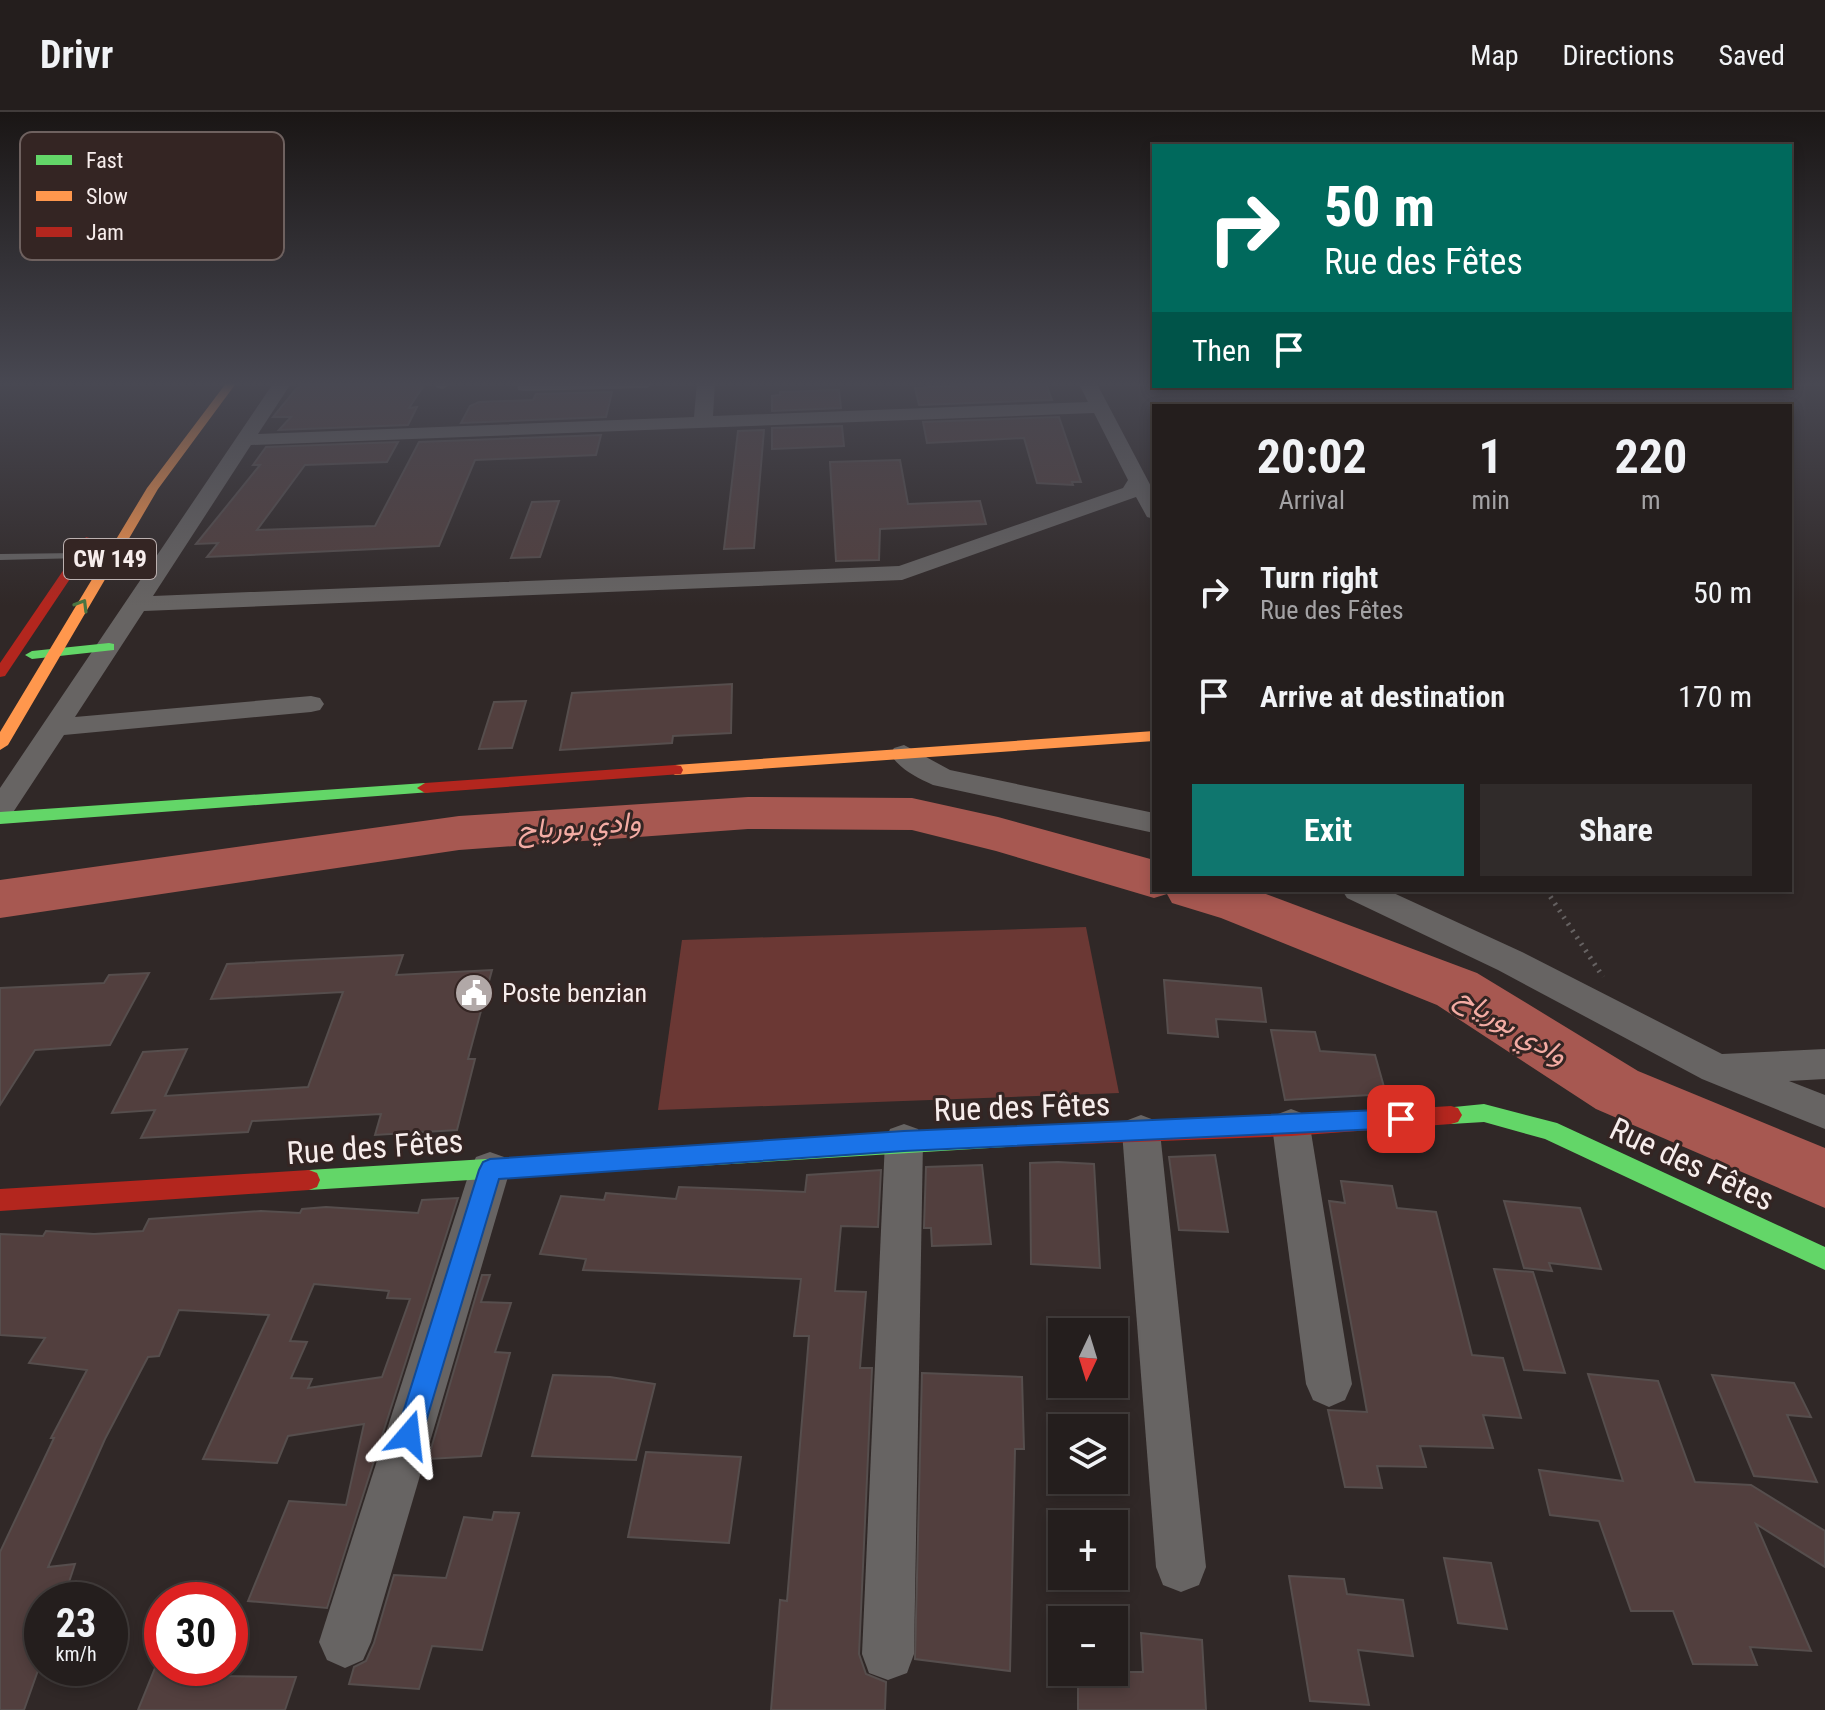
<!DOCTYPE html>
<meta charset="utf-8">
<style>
body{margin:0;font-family:"Roboto Condensed",Vazirmatn,sans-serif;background:#302b2a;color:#f1f3f6;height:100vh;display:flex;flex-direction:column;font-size:30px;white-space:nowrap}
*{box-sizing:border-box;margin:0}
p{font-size:26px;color:#a3a2a4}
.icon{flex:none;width:44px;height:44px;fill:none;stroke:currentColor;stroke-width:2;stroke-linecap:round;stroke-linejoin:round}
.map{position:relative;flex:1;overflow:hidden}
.side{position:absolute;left:1152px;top:292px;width:640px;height:488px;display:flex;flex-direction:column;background:#241e1d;border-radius:0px;box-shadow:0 4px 12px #0003,0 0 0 2px #413c3b}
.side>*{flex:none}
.banner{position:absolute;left:1152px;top:32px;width:640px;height:244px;border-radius:0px;box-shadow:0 4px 12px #0003,0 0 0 2px #413c3b;background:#00695c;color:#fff;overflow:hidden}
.needle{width:52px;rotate:184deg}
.fabs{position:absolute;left:1048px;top:1206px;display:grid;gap:16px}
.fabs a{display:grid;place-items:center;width:80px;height:80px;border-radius:0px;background:#241e1d;box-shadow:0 4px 12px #0003,0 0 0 2px #413c3b;font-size:40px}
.speed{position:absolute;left:24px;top:1470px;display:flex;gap:16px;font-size:40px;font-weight:700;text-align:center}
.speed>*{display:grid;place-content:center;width:104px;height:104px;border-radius:50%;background:#241e1d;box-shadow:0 4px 12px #0003,0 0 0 2px #413c3b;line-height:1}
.speed small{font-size:20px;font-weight:400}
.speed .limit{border:12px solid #d22;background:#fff;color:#111}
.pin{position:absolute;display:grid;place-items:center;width:68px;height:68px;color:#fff;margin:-34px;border-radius:16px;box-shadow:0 4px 12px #0006}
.me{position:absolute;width:88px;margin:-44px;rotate:17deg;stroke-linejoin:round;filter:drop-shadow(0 0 6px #0008)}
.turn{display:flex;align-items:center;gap:28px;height:168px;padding:0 40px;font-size:36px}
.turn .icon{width:104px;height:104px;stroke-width:2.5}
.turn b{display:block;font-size:56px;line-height:68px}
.then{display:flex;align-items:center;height:76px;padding:0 40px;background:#0003;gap:16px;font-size:30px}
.eta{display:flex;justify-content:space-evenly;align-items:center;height:136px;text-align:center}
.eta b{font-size:48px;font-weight:700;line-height:56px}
.button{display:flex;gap:16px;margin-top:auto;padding:16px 40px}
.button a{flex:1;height:92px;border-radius:0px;background:#0f766e;color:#fff;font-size:32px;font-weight:700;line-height:92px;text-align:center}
.button a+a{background:#302b2a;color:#f1f3f6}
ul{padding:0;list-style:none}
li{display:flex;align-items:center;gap:24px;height:104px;padding:0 40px}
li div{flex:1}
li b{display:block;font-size:30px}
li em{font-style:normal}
header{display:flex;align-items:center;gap:48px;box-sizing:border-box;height:112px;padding:0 40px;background:#241e1d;border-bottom:2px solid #413c3b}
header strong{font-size:38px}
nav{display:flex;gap:44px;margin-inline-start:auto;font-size:28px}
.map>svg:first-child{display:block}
.green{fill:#6b3834}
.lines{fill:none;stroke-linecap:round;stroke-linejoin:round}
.river{fill:#a75851;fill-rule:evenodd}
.building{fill:#523f3e;stroke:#564e4d;stroke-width:2;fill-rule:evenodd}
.path{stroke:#666262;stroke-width:5;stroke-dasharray:2 6;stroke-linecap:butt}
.lane{fill:#676463;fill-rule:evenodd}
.street{fill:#676463;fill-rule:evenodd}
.fast{fill:#63d668;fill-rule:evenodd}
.slow{fill:#ff974d;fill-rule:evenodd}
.jam{fill:#b3261e;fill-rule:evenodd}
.oneway{stroke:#497542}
.route{fill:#1a73e8;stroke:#114b97;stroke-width:2}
.labels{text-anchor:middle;stroke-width:6;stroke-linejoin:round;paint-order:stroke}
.shield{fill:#342523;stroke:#bcb1b0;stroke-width:2}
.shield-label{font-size:24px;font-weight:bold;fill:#f7edec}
.poi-label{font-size:26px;fill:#f7edec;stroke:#342523;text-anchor:start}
.water-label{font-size:28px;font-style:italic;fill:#f4aca4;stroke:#342523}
.near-street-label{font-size:32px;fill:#f7edec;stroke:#342523}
.key{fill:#342523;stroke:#6e615f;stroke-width:2}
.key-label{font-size:22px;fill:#f7edec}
</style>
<header>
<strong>Drivr</strong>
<nav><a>Map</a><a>Directions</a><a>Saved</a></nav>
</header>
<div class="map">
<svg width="1825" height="1598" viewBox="0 0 1825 1598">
<rect width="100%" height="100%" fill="#302827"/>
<path class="green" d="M1086 815 1119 981 658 998 682 828Z"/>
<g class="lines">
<path class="river" d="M748 685 912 686 998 705 1154 748V778H1255L1477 861 1638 959 1825 1036V1096L1596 997 1437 893 1221 806 1172 791 1167 782 1154 786 996 739 912 718 748 717 459 738 0 806V768L459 704Z"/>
</g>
<g class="building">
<path d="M307 270H426L409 296 417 295 408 313 279 318 291 305H273L296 277Z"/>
<path d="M1012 270 1046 272 1052 288 919 293 915 276Z"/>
<path d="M839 278 841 296 772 299V284L780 283V280Z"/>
<path d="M612 280 606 305 461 311 470 294 479 290 533 288 536 282Z"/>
<path d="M1059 305 1081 370H1072L1073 373 1037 371 1024 326 927 331 923 310Z"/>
<path d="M842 314 844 334 772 337V316Z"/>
<path d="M764 318 754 436 724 437 738 319Z"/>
<path d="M601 323 596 343 475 348 439 434 207 445 218 431 196 432 260 353H253L266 335 398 330 387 350 305 353 257 418 375 414 419 330Z"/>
<path d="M900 348 908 392 980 389 986 412 880 417 879 448 836 449 830 350Z"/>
<path d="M559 389 540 445 511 446 532 390Z"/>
<path d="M732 572 731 621 673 624 672 631 560 638 572 581Z"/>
<path d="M526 589 512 636 479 637 494 590Z"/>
<path d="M403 843 396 863 492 858 468 947H475L457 1018 375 1023 381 1002 252 1009 248 1020 141 1026 155 998 112 1001 143 940 187 937 165 984 308 975 343 880 211 887 227 852Z"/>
<path d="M149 861 110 933 35 938 0 993V876L104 871 109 863Z"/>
<path d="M1164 868 1261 876 1266 910 1216 907 1218 925 1168 921Z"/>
<path d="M1271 918 1315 920 1320 939 1375 943 1386 982 1285 988Z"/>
<path d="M1215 1043 1228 1120 1179 1118 1169 1045Z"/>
<path d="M1058 1050 1094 1052 1100 1156 1031 1152 1030 1051Z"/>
<path d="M982 1053 991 1132 932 1134 931 1116H924L926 1055Z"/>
<path d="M881 1058 878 1115 841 1114 835 1179 866 1180 860 1256H872L859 1542 866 1562 886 1570 885 1598H771L780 1488 787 1489 809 1224H794L801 1167 583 1158 586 1147 540 1142 561 1084 604 1088 606 1081 676 1087 679 1075 805 1080 807 1063Z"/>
<path d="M1341 1069 1392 1074 1397 1096 1436 1100 1472 1243 1503 1246 1521 1306 1483 1303 1493 1336 1420 1334 1426 1355 1377 1354 1382 1376 1345 1375 1328 1298 1367 1300 1329 1089 1345 1091Z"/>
<path d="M458 1086 327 1496 248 1489 289 1389 346 1393 364 1312 288 1324 277 1351 203 1347 269 1203 179 1198 159 1244 148 1245 105 1327 48 1455 75 1452 63 1488H42V1547L24 1598H0V1440L54 1326H51L87 1258 29 1251 45 1226 0 1223V1122L43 1124 46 1119 94 1122 143 1119 149 1107 261 1099 300 1101 302 1097 326 1095 418 1101 422 1088ZM314 1172 389 1179 387 1186 410 1187 382 1265 308 1276 312 1267 291 1266 307 1230 290 1229Z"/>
<path d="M1504 1089 1580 1096 1601 1157 1549 1151 1552 1159 1524 1156Z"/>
<path d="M1494 1157 1533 1160 1565 1261 1524 1258Z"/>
<path d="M482 1163H490L481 1190 511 1191 495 1240 510 1241 481 1344 428 1347Z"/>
<path d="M922 1261 1022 1265 1024 1337H1015L1010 1559 915 1547Z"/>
<path d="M1588 1262 1658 1269 1695 1370 1751 1373 1825 1419V1455L1756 1412 1811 1539 1750 1535 1757 1553 1693 1552 1673 1499H1631L1599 1409 1550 1403 1539 1358 1623 1369Z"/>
<path d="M553 1263 610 1265 655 1272 636 1348 532 1344Z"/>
<path d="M1712 1263 1794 1271 1811 1305 1787 1303 1817 1370 1754 1364Z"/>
<path d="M646 1340 741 1345 729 1431 628 1425Z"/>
<path d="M494 1400 519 1401 482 1538 432 1534 419 1577 349 1572 354 1555 366 1549 374 1531 394 1463 446 1466 464 1405 492 1408Z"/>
<path d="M1444 1446 1491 1451 1507 1517 1458 1511Z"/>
<path d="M1289 1464 1344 1467 1347 1482 1403 1488 1413 1544 1358 1538 1369 1593 1310 1589Z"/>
<path d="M1141 1521 1202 1528 1206 1598H1078V1560H1143Z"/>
<path d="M155 1556 217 1557 215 1564 296 1565 285 1598H138Z"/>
</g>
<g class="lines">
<path class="path" d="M1546 778 1603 865"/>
<path class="lane" d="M78 441 82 442V446L0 448V442Z"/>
<g class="street">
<path d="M274 270H292L258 322 694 305 697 270H715L713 304 1088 290 1078 270H1096L1154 380V407L1147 405 1136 385 902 468 144 499 75 605 311 584 320 586 324 592 320 598 311 600 64 623 10 705 0 708V676ZM1094 301 1128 368 1123 376 899 454 153 484 251 333Z"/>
<path d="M435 270H453L443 277 437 276Z"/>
<path d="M517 270H655L656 271 647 276 524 279 518 278Z"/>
<path d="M904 633 950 658 1154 701V721L933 673C916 665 901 658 890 642L894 636Z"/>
<path d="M1342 778H1387L1522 840 1722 942 1825 937V967L1789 969 1825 983V1017L1702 967 1498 858 1347 786Z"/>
<path d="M1291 997 1304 1002 1310 1014 1352 1272 1345 1288 1329 1295 1313 1288 1306 1272 1272 1014 1278 1002Z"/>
<path d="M1141 1003 1154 1008 1160 1020 1206 1455 1199 1473 1181 1480 1163 1473 1156 1455 1122 1020 1128 1008Z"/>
<path d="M904 1012 918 1017 923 1029 914 1542 907 1561 888 1568 869 1561 862 1542 885 1029 890 1017Z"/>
<path d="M490 1040 504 1045 510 1058 371 1530 363 1548 345 1556 327 1548 319 1530 470 1058 476 1045Z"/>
</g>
<g class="fast">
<path d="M109 531 114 532V538L32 547 25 543 32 539Z"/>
<path d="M425 671 431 672 433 676 431 680 0 712V700Z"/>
<path d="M1484 992 1557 1011 1825 1135V1158L1545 1027 1484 1010 1451 1012 1444 1010 1440 1003 1444 996Z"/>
<path d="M1006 1015 1014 1018 1017 1025 1014 1032 1006 1035 309 1078 301 1075 298 1068 301 1061 309 1058Z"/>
</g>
<g class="slow">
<path d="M227 270H237L158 377 8 633 0 638V620L147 376Z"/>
<path d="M1154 619V629L675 663 667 658 675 653Z"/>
</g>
<g class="jam">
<path d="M86 425 96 428 5 564 0 565V551Z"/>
<path d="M675 653 681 654 683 658 681 662 425 681 417 676 425 671Z"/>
<path d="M1451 994 1458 996 1462 1003 1458 1010 1451 1012 1291 1024 1006 1035 998 1032 995 1025 998 1018 1006 1015 1291 1004Z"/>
<path d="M309 1058 317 1061 320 1068 317 1075 309 1078 0 1099V1077Z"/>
</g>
</g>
<defs><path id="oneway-chevron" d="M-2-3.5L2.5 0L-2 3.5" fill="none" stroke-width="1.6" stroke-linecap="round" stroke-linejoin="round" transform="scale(2)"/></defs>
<use class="oneway" href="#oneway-chevron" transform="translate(82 493) rotate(-59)"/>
<linearGradient id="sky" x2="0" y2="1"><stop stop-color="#1a1615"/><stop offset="0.55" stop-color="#484852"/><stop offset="1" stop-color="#484852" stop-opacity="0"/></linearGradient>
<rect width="1825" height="494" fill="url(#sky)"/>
<path class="route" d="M1401 997 1409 1000 1412 1007 1409 1013 1401 1016 904 1039 499 1067 422 1323 418 1333 409 1336 399 1333 396 1323 479 1058 483 1050 490 1047 904 1019Z"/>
<defs>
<g id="civic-disc" transform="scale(2)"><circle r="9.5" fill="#b1a8a7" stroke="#342523"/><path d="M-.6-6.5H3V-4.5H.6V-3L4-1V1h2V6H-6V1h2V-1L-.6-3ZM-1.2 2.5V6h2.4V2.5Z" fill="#fff"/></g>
</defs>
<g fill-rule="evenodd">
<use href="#civic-disc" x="474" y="881"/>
</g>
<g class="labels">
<rect class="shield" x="64" y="427" width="92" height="40" rx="6"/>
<g class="shield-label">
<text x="110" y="455">CW 149</text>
</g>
<g class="poi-label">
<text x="502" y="890">Poste benzian</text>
</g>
<g class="water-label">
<text transform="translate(579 713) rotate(-4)" y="10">وادي بورياح</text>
<text transform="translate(1512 913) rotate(31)" y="10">وادي بورياح</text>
</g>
<g class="near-street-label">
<text transform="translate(1022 995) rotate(-2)" y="11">Rue des Fêtes</text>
<text transform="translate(375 1035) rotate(-4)" y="11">Rue des Fêtes</text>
<text transform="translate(1692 1052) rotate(25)" y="11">Rue des Fêtes</text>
</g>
</g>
<rect x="20" y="20" width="264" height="128" rx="12" class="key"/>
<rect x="36" y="43" width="36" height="10" fill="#63d668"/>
<rect x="36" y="79" width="36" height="10" fill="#ff974d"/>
<rect x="36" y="115" width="36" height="10" fill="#b3261e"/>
<g class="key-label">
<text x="86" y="56">Fast</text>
<text x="86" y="92">Slow</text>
<text x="86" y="128">Jam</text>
</g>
</svg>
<div class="fabs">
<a><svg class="needle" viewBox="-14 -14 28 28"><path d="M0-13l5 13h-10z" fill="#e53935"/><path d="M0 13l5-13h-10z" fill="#a3a2a4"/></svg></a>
<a><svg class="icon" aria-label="layers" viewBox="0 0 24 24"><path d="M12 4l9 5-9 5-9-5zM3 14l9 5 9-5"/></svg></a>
<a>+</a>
<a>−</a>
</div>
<div class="speed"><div>23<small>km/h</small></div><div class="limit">30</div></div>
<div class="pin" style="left:1401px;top:1007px;background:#d93025"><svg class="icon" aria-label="arrive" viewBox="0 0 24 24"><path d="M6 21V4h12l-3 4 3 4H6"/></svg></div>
<svg class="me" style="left:409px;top:1323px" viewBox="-20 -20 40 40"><path d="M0-17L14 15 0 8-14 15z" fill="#1a73e8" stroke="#fff" stroke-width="4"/></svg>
<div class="banner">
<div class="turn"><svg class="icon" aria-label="right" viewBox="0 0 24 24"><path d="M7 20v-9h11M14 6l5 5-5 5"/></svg><div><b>50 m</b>Rue des Fêtes</div></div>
<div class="then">Then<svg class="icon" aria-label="arrive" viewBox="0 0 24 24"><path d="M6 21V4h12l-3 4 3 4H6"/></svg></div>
</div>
<section class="side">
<div class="eta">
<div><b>20:02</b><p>Arrival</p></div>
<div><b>1</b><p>min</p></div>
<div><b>220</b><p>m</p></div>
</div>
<ul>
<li><svg class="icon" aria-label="right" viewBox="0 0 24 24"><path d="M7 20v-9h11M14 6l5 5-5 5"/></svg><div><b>Turn right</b><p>Rue des Fêtes</p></div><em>50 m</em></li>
<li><svg class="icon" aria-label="arrive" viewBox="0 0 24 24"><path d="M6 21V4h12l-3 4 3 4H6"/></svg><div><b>Arrive at destination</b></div><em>170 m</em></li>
</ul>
<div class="button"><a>Exit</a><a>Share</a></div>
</section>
</div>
